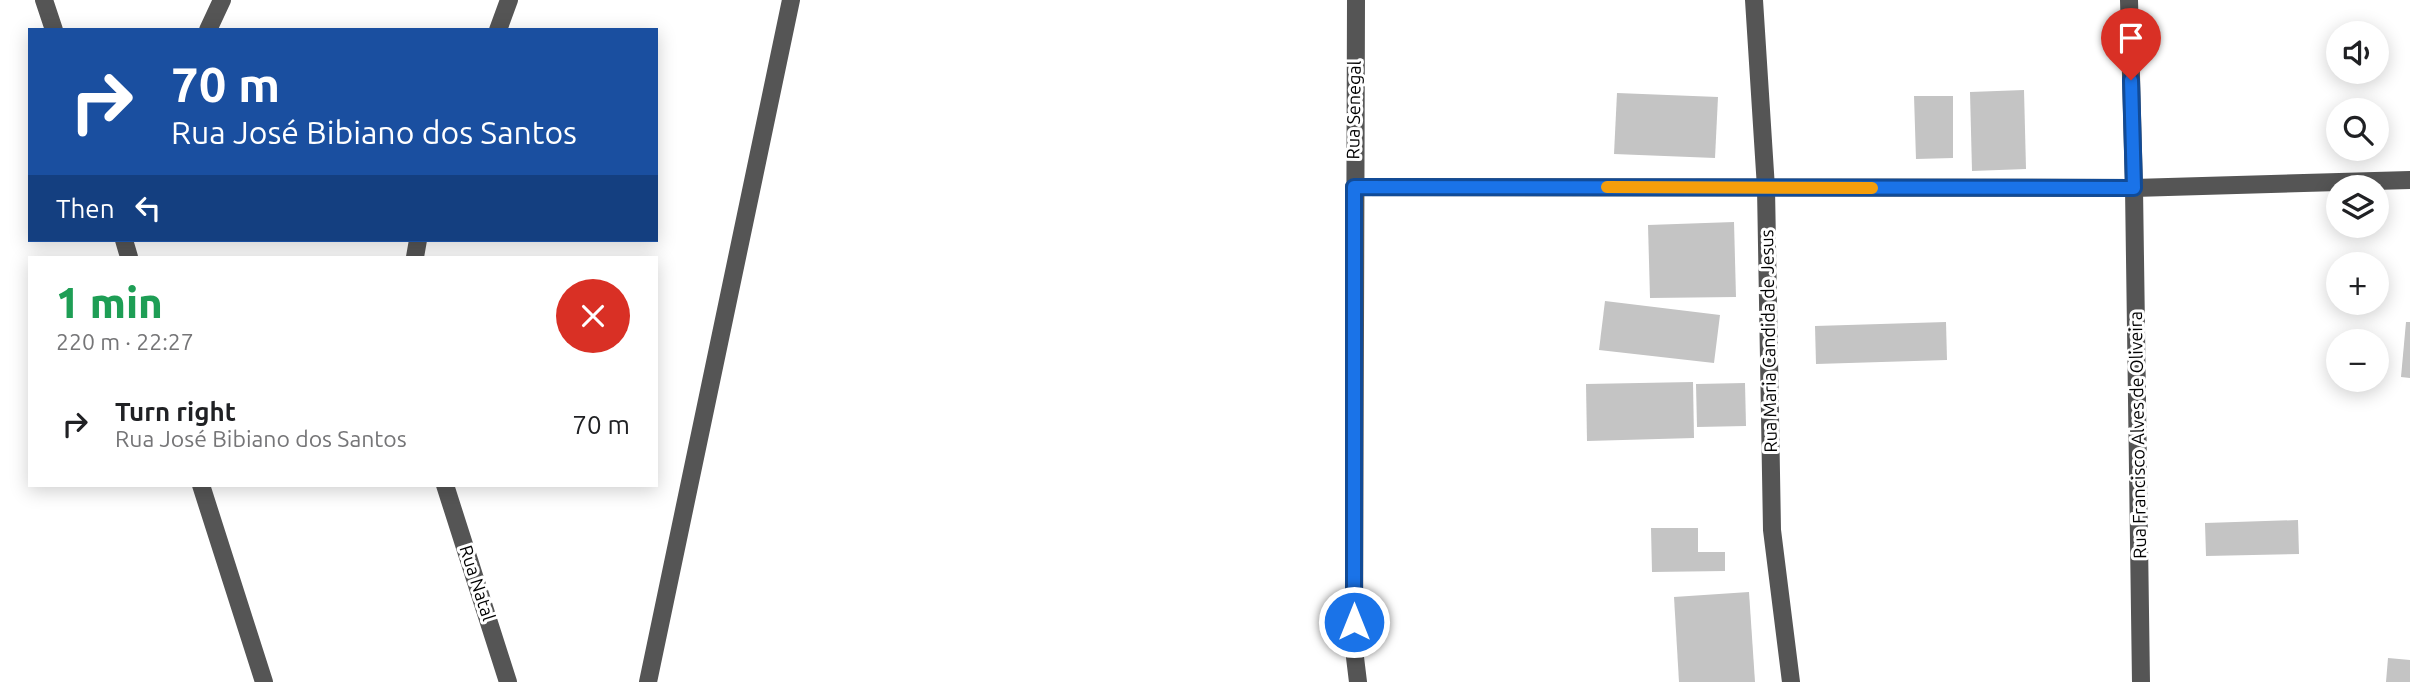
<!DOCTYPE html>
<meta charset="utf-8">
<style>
body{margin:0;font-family:Ubuntu,sans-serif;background:#f2f2f2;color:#202124;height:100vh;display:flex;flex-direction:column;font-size:26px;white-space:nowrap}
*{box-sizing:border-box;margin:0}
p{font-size:23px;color:#757577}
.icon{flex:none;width:38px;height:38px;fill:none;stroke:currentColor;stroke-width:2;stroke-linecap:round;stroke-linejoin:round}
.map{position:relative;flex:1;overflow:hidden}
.panel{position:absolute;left:28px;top:256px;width:630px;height:231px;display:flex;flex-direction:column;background:#fff;border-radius:0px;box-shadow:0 4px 18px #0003}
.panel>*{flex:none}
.hud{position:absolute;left:28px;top:28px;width:630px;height:214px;border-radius:0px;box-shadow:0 4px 18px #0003;background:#1a4fa0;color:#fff;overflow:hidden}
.fabs{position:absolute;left:2326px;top:21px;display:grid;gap:14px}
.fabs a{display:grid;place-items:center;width:63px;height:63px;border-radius:50%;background:#fff;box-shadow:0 4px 18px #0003;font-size:35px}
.pin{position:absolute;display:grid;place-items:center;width:60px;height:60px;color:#fff;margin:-72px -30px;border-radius:50% 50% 50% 0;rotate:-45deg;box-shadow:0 0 7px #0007}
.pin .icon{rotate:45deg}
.me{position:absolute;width:77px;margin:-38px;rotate:0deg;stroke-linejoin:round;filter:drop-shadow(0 0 5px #0008)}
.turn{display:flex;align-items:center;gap:24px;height:147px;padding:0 28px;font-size:32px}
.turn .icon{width:91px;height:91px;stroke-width:2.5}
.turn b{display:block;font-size:49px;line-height:60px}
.then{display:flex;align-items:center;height:66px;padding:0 28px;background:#0003;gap:14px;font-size:26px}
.round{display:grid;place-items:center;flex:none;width:74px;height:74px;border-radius:37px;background:#f2f2f2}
.overview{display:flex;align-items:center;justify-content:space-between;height:119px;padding:0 28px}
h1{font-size:42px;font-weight:800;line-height:52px;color:#1e9e55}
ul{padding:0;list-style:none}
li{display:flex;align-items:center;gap:21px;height:98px;padding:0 28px}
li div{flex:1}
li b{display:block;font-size:26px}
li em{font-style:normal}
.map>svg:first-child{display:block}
.building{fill:#c4c4c4}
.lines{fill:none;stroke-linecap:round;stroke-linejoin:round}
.minor{stroke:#555;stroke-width:18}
.route-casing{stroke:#114b97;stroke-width:18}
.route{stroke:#1a73e8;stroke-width:12}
.slow{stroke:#f59e0b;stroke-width:12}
.labels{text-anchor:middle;stroke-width:6;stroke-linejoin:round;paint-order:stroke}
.street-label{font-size:18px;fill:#000;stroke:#fff}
</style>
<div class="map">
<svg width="2410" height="682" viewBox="0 0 2410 682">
<rect width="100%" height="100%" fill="#fff"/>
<g class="building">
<path d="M2024 90 2026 169 1972 171 1970 92Z"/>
<path d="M1617 93 1718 97 1715 158 1614 154Z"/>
<path d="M1914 96H1953V158L1916 159Z"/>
<path d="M1734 222 1736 297 1650 298 1648 225Z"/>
<path d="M1605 301 1720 315 1714 363 1599 350Z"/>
<path d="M1946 322 1947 360 1816 364 1815 326Z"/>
<path d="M2406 322H2410V378L2401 377Z"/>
<path d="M1693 382 1694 438 1587 441 1586 384Z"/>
<path d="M1745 383 1746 426 1697 427 1696 384Z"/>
<path d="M2298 520 2299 554 2206 556 2205 523Z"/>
<path d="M1651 528H1698V552H1725V571L1652 572Z"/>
<path d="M1749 592 1755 682H1679L1674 597Z"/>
<path d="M2388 658 2410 660V682H2386Z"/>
</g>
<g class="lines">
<g class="minor">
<path d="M44 0 54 30"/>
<path d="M1356 0 1354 649 1358 682"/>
<path d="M1754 0 1766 188 1772 530 1791 682"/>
<path d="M2129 0 2134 188 2141 682"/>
<path d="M208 30 222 0"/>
<path d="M498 30 509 0"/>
<path d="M1354 187 2134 188 2410 180"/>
<path d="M124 240 129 257"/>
<path d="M415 257 418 240"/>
<path d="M201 485 264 682"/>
<path d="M445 485 508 682"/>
<path d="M648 682 791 0"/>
</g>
</g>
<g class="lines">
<g class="route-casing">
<path id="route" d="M1354 622V187L2134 188 2131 80"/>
</g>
<use href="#route" class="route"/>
<path class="slow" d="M1607 187 1872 188"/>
</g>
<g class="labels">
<g class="street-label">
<text transform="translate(1354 110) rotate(-89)" y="6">Rua Senegal</text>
<text transform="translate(1769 341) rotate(-91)" y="6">Rua Maria Candida de Jesus</text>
<text transform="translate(2138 435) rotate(-91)" y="6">Rua Francisco Alves de Oliveira</text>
<text transform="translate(477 583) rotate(72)" y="6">Rua Natal</text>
</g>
</g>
</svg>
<div class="fabs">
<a><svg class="icon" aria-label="sound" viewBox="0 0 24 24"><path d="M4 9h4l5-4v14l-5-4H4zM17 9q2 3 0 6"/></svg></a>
<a><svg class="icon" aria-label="search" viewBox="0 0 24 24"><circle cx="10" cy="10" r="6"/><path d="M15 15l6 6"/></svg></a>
<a><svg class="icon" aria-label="layers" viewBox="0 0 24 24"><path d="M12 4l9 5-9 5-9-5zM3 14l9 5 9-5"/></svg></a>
<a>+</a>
<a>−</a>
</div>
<div class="pin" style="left:2131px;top:80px;background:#d93025"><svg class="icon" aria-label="arrive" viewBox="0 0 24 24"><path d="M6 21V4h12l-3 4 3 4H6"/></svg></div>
<svg class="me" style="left:1354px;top:622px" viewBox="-20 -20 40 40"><circle r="17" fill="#1a73e8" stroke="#fff" stroke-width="3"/><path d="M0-11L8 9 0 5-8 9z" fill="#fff"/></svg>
<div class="hud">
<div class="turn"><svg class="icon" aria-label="right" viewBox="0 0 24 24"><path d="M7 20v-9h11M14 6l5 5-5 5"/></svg><div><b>70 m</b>Rua José Bibiano dos Santos</div></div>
<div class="then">Then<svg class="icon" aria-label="left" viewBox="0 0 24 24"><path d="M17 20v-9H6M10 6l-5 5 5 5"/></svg></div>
</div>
<section class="panel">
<div class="overview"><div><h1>1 min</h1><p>220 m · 22:27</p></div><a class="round" style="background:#d93025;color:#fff"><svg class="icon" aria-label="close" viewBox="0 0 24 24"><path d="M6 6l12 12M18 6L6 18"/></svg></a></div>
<ul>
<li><svg class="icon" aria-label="right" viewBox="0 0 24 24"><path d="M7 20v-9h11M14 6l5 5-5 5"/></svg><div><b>Turn right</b><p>Rua José Bibiano dos Santos</p></div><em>70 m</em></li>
</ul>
</section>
</div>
